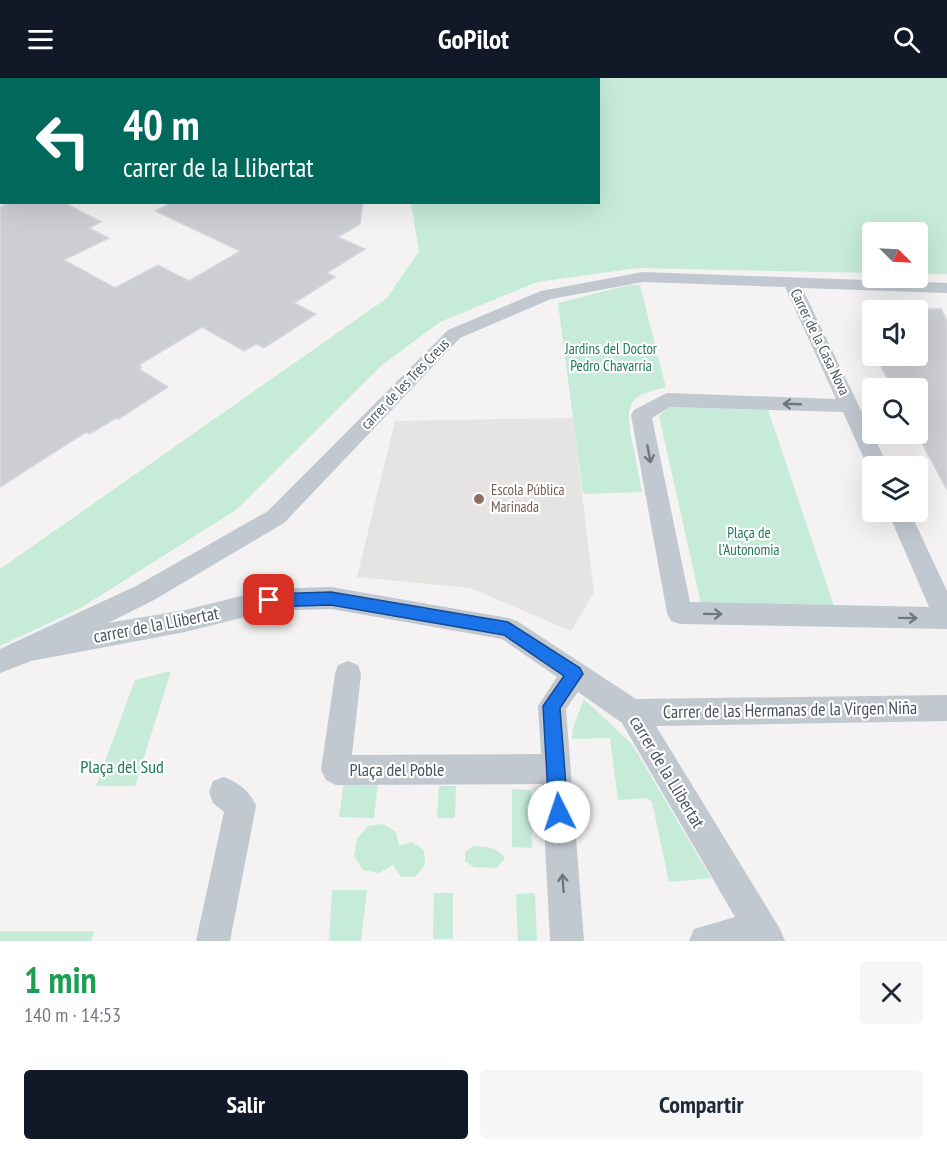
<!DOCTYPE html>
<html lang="es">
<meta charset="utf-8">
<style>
body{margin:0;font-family:"PT Sans Narrow",sans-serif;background:#f6f6f7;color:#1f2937;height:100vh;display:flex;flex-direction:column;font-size:22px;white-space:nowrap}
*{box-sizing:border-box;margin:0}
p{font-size:20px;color:#747a83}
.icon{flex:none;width:33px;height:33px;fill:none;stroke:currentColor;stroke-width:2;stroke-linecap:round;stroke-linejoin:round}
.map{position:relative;height:863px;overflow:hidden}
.details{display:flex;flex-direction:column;background:#fff;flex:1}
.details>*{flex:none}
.banner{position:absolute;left:0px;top:0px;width:600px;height:126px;box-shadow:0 6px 24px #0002;background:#00695c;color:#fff;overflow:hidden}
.needle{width:39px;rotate:114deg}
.controls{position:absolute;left:862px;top:144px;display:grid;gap:12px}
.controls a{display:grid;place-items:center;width:66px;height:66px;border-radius:6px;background:#fff;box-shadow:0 6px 24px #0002;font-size:30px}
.pin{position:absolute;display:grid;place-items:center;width:51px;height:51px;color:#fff;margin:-26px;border-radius:12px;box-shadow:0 3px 9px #0006}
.me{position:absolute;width:66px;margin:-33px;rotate:356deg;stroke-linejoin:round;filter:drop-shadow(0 0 4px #0008)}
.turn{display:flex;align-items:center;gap:21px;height:126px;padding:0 24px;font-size:27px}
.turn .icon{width:78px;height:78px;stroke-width:2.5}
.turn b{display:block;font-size:42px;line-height:51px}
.round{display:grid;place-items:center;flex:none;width:63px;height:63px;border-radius:6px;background:#f6f6f7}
.overview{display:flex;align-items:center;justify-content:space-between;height:102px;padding:0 24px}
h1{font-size:36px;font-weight:700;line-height:45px;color:#1e9e55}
.action{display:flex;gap:12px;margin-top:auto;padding:12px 24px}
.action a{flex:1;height:69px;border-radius:6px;background:#111827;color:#fff;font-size:24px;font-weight:700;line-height:69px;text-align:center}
.action a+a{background:#f6f6f7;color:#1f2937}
header{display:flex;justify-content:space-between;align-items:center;height:78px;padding:0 24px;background:#111827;color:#fff;font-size:27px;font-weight:700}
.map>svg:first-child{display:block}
.education{fill:#e5e4e3}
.green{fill:#c6ecd9}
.building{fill:#ccced4;stroke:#d7d8dc;stroke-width:1.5}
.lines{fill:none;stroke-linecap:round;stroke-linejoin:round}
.street{fill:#c1c8cf;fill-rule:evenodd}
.oneway{stroke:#6e7680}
.route{fill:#1a73e8;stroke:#114b97;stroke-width:1.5}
.education-dot{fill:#8d6e63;stroke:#fff;stroke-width:2}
.labels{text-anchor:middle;stroke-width:4.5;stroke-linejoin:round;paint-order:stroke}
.street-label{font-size:15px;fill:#4b535e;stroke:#fff}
.park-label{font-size:15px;fill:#227958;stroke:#fff}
.education-label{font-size:15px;fill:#785e54;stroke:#fff;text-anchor:start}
.near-street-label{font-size:18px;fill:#4b535e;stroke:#fff}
.near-park-label{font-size:18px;fill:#227958;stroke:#fff}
</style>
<header><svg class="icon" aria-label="menu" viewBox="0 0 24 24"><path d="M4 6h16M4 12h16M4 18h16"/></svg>GoPilot<svg class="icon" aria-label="search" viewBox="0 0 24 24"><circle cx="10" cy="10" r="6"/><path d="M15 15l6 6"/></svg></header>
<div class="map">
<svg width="947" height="863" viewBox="0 0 947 863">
<rect width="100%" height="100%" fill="#f4f2f2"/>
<path class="education" d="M573 340 594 515 571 553 470 510 357 499 395 343Z"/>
<g class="green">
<path d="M392 0H947V196H918V154H873V195L638 190 537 204 440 244 382 287 236 432 79 531 0 568V491L387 220 419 173 411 125 598 124V2Z"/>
<path d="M629 207H640L666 310C624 316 626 331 633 367 636 382 639 398 642 414L583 416 558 225Z"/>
<path d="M669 329 768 332 834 528 701 526 659 338Z"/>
<path d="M171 593 135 708H96L135 602Z"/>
<path d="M584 621 632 666 711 800 669 804 652 724 646 720 618 722 610 660 572 661 573 650Z"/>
<path d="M344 704 378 705 374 740 339 739Z"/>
<path d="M439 708H456L455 740H437Z"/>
<path d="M512 711 531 712 532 770 512 769Z"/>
<path d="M383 746 396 754 399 768 412 764 424 772 425 787 415 799H401L393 787 379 795 363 792 354 778 357 761 368 748Z"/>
<path d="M474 768C487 769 497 769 505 780L497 790 474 789 465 783V774Z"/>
<path d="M332 812H367L361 863H329Z"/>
<path d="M434 815H453V861H433Z"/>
<path d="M535 815 537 863H518L516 816Z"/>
<path d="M0 853H94L91 863H0Z"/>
</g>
<g class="building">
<path d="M10 124H63L101 144 89 150 109 160 64 182 115 210 158 187 189 203 240 173 155 133 173 124H363L360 146 338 159 365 171 327 195 335 199 294 225 316 236 264 270 256 266 244 273 202 249 139 287 142 289 139 291 168 309 119 341 116 340 90 356 86 354 0 409V129Z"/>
<path d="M918 231H941L947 243V412L918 358V310H893L875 278H918Z"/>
</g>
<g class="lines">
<g class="street">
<path d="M37 0H51L36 2Z"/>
<path d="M268 0H280L267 2Z"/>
<rect x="0" y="12" width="2" height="6"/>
<path d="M0 107H2L0 116Z"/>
<path d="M643 194 947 205V215L802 210 888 388H873V394H870L843 334 670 329 652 340 690 524 929 529 888 434H910L947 513V551L680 546 671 543 667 535 631 337 634 332 667 315 836 321 785 209 643 204 551 221 460 260 284 445 154 522 108 545 185 532 269 511 331 509 508 540 517 543 636 621 947 617V643L656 648 780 851 785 863H689L694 851 735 839 622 645 578 614 566 631 584 863H550L542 706 336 707 326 702 321 692 335 596 338 587 348 583 358 587 361 596 352 677 541 676 538 628 557 599 502 561 331 531 269 533 185 554 31 583 0 595V571L136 508 268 433 448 252 541 213Z"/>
<path d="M224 699C239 705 250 713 256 728L230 863H196L224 734 213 725 209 714 213 703Z"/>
</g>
</g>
<defs><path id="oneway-shaft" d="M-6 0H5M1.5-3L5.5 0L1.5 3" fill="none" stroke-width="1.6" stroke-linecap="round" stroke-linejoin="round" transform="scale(1.5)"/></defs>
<g class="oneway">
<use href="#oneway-shaft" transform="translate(792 326) rotate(-178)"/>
<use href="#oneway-shaft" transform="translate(649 376) rotate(79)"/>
<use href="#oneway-shaft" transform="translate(713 536) rotate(1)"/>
<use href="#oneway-shaft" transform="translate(908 540) rotate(1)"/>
<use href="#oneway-shaft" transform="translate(563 805) rotate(-94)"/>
</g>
<path class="route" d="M331 514 508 544 580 590 583 596 560 630 568 734 565 741 559 743 552 741 549 734 543 628 564 598 504 557 331 527 269 529 264 527 262 522 264 518 269 516Z"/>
<circle class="education-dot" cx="479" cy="421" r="6"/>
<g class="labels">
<g class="street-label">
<text transform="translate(820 264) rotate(64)" y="5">Carrer de la Casa Nova</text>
<text transform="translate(405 306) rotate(-46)" y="5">carrer de les Tres Creus</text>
</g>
<g class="park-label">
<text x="611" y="276">Jardins del Doctor<tspan x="611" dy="17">Pedro Chavarría</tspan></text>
<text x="749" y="460">Plaça de<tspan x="749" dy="17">l'Autonomia</tspan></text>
</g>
<g class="education-label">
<text x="491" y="417">Escola Pública<tspan x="491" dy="17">Marinada</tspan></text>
</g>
<g class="near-street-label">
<text transform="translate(156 547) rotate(-11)" y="6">carrer de la Llibertat</text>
<text transform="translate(790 632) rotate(-1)" y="6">Carrer de las Hermanas de la Virgen Niña</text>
<text x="397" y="698">Plaça del Poble</text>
<text transform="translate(667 694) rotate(59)" y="6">carrer de la Llibertat</text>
</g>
<g class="near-park-label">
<text x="122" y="695">Plaça del Sud</text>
</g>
</g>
</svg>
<div class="controls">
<a><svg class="needle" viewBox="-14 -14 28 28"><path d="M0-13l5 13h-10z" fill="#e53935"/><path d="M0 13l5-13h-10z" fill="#747a83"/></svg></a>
<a><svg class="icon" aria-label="sound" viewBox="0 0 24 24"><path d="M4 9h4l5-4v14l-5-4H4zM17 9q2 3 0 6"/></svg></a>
<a><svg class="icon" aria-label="search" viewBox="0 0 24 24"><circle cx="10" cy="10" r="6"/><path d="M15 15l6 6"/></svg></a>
<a><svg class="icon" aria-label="layers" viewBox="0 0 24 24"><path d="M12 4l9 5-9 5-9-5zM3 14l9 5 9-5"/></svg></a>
</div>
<div class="pin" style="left:269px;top:522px;background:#d93025"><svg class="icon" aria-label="arrive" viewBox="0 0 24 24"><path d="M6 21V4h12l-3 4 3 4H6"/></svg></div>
<svg class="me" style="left:559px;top:734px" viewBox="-20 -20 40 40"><circle r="19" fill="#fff"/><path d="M0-13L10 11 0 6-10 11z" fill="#1a73e8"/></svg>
<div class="banner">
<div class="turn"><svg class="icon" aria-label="left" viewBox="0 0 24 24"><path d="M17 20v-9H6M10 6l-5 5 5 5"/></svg><div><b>40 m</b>carrer de la Llibertat</div></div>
</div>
</div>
<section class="details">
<div class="overview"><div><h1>1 min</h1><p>140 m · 14:53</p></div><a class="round"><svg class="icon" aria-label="close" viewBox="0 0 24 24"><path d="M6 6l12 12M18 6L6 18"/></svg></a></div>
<div class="action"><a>Salir</a><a>Compartir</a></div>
</section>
